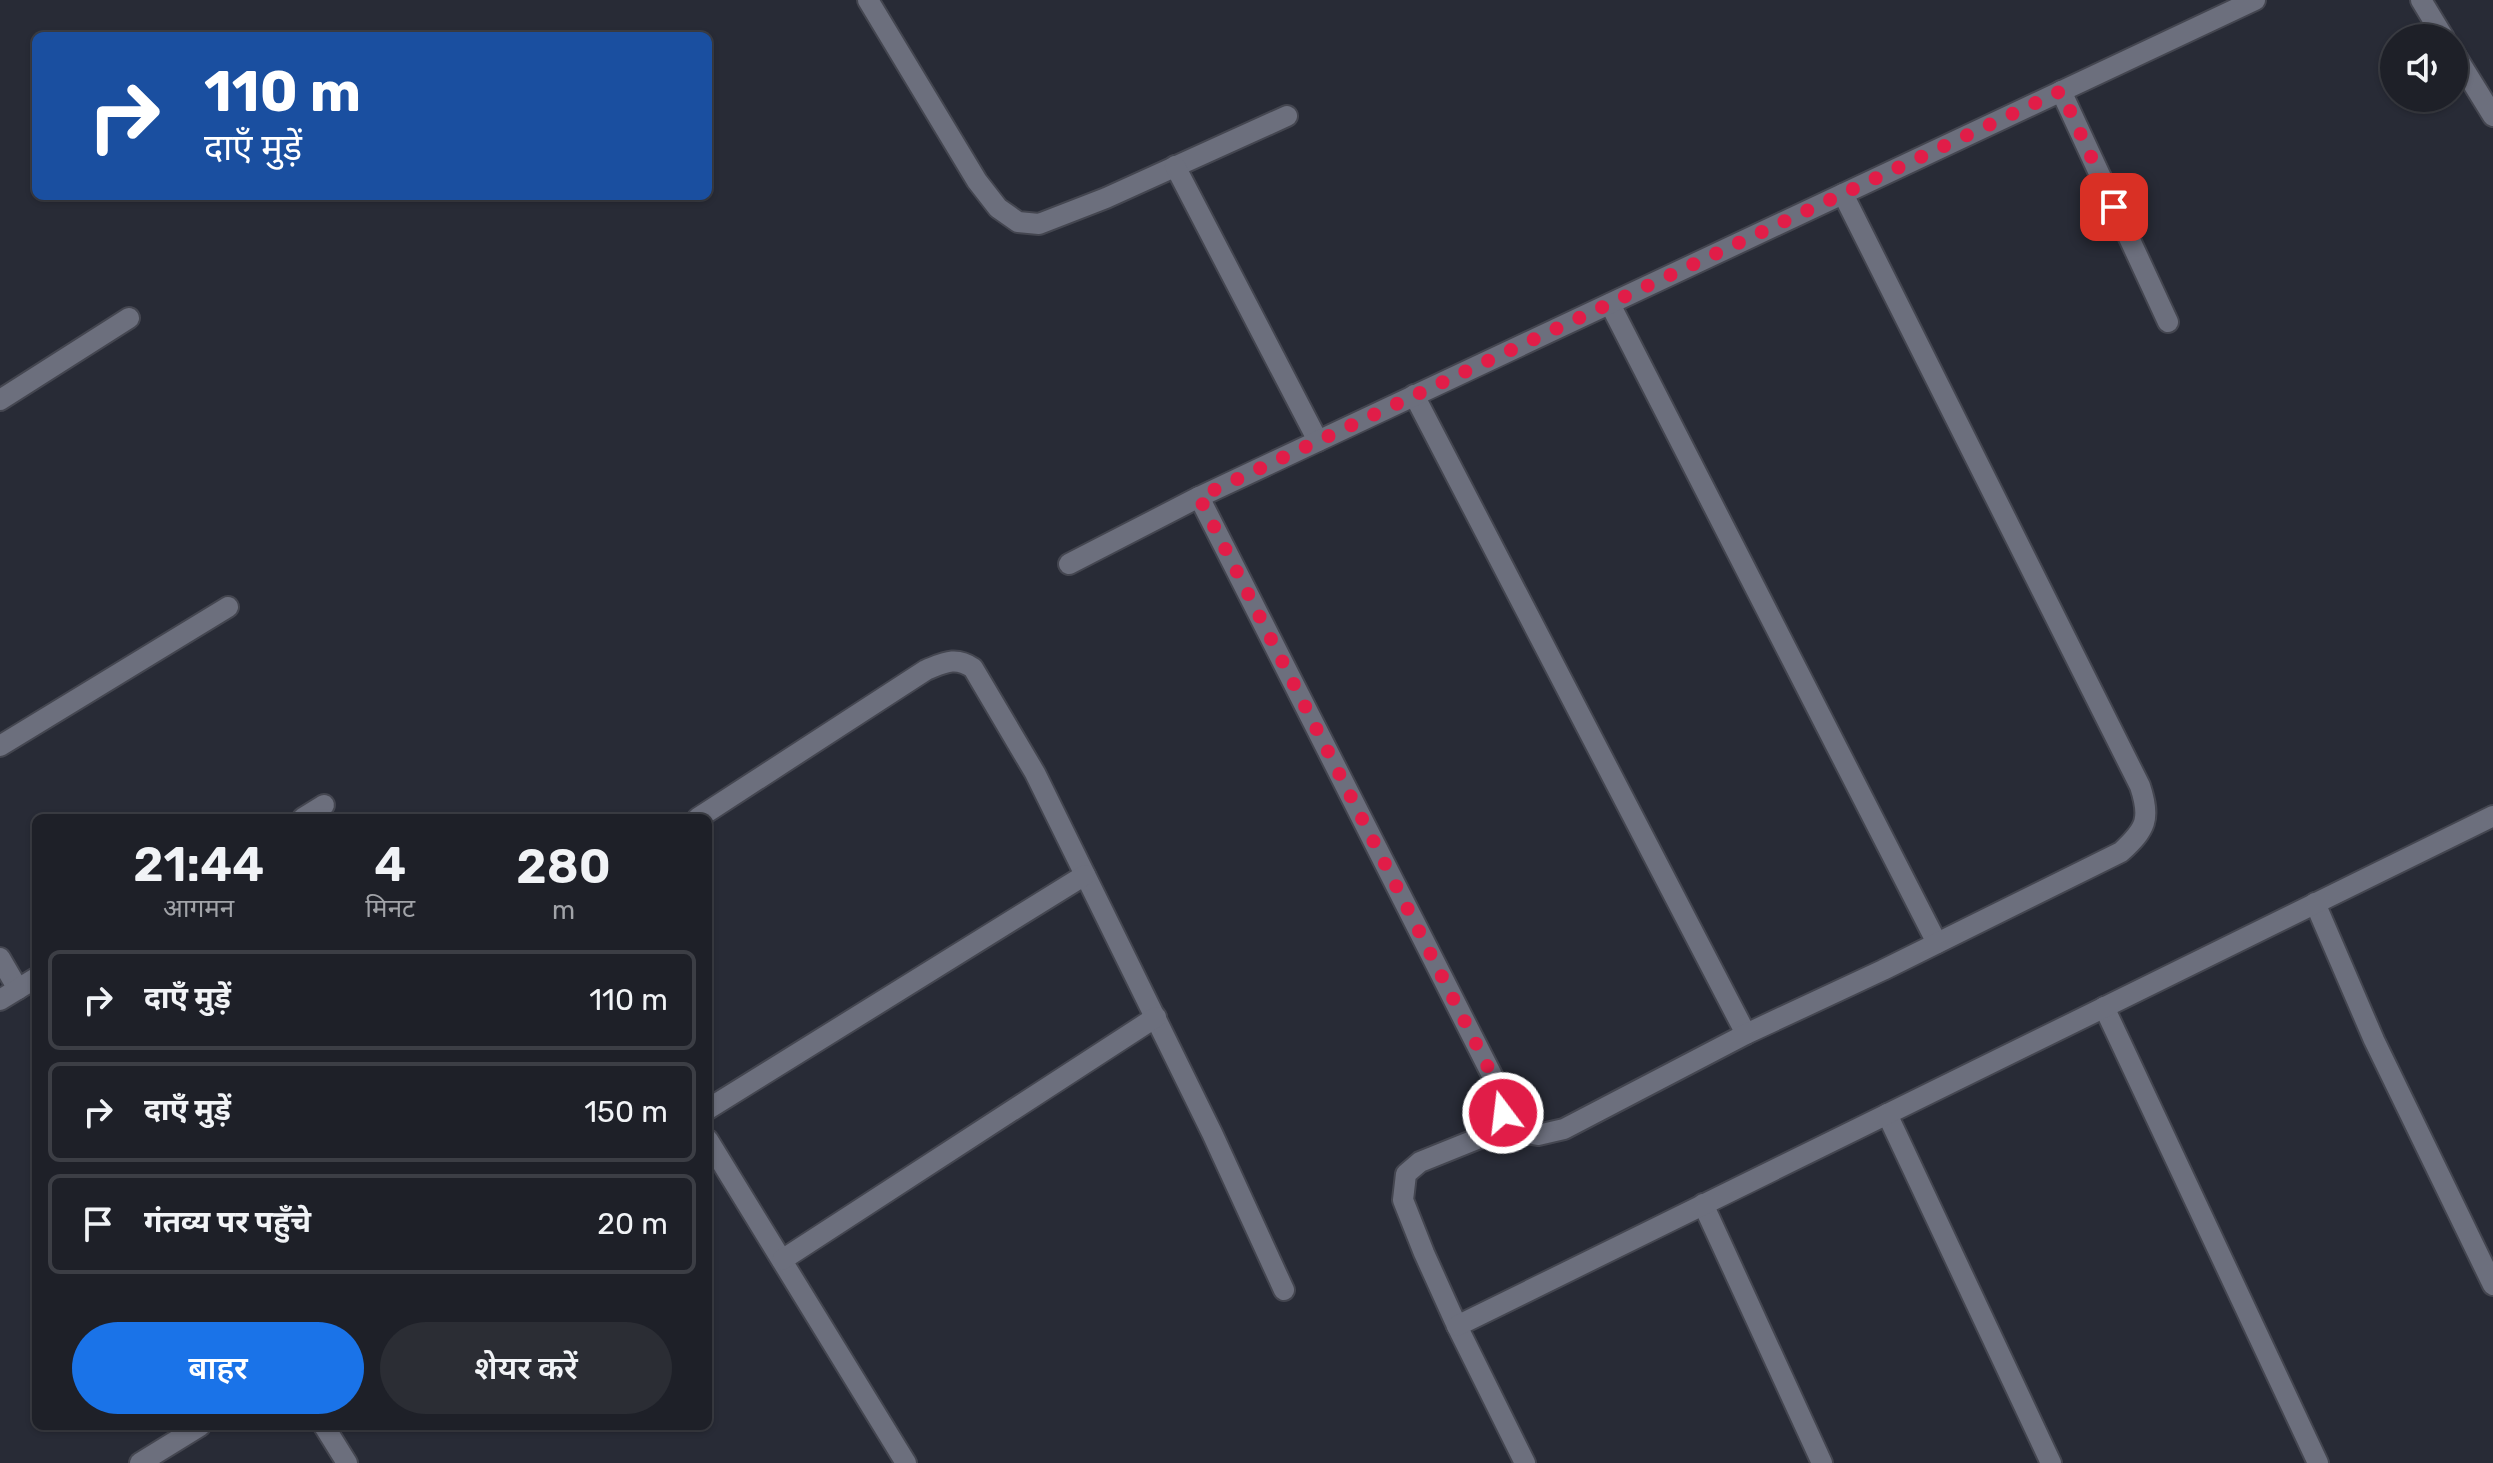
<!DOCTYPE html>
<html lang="hi">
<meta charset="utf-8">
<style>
body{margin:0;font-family:Rubik,"Noto Sans Devanagari",sans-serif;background:#2b2d34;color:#f1f3f6;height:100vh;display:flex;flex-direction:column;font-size:30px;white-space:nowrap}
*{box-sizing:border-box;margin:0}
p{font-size:26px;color:#a1a3a8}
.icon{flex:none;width:44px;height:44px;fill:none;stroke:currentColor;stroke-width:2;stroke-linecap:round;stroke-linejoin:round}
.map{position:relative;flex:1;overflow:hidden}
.details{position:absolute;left:32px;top:814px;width:680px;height:616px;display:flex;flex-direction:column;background:#1e2028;border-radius:12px;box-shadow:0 2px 6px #0004,0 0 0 2px #3c3e45}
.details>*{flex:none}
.hud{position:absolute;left:32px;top:32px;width:680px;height:168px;border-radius:12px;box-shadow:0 2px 6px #0004,0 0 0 2px #3c3e45;background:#1a4fa0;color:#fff;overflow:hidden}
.controls{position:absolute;left:2380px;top:24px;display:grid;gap:16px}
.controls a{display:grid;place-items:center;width:88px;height:88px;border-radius:50%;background:#1e2028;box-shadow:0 2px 6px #0004,0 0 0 2px #3c3e45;font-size:40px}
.pin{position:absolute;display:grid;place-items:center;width:68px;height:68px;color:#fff;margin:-34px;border-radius:16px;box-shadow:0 4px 12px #0006}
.me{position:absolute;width:88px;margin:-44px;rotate:345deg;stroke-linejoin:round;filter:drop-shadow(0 0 6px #0008)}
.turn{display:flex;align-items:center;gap:28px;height:168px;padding:0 40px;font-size:36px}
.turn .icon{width:104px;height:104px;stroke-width:2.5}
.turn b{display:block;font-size:56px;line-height:68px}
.eta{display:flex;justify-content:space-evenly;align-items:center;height:136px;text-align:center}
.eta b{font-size:48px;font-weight:600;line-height:56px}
.action{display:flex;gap:16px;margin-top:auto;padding:16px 40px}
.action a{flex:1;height:92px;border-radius:48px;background:#1a73e8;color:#fff;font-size:32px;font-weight:600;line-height:92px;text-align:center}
.action a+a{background:#2b2d34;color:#f1f3f6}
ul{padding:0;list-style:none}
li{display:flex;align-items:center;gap:24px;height:100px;margin:0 16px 12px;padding:0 24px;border:4px solid #3c3e45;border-radius:12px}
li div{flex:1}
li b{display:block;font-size:30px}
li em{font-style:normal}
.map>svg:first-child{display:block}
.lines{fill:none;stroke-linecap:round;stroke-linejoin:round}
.service-casing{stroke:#444650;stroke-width:24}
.minor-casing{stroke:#444650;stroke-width:24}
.service{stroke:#6c6f7d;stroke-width:20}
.minor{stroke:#6c6f7d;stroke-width:20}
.route{stroke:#e11d48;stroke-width:14;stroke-dasharray:0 25.2}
</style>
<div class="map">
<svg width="2493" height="1463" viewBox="0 0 2493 1463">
<rect width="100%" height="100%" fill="#282b36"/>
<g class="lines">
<g class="service-casing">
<g id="service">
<path d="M0 400 129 318"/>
<path d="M0 746 228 607"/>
<path d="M303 818 324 805"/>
<path d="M0 958 18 989"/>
<path d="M0 1000 36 978"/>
</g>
</g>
<g class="minor-casing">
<g id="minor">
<path d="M868 0 977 181 998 208 1018 222 1039 224 1106 198 1287 116"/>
<path d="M2421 0 2444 38"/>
<path d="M2454 53 2493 116"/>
<path d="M2061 91 2168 322"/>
<path d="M1175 166 1318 441"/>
<path d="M1610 304 1937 943"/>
<path d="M1414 395 1746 1034"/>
<path d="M1199 497 1502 1095 1503 1113 1494 1127 1482 1137 1420 1162 1406 1174 1403 1200 1424 1253 1457 1326 1525 1463"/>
<path d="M1069 564 1199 497 2255 0"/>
<path d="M698 818 926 670C944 663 955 656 973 668L1035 773 1212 1133 1284 1290"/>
<path d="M2315 903 2374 1040 2493 1285"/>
<path d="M2104 1007 2318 1463"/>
<path d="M708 1109 1085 875"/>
<path d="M1887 1114 2051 1463"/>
<path d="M1494 1127 1538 1135 1564 1129 1746 1034 1883 970 2121 852C2146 829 2151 819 2140 786L1843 194"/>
<path d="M708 1140 906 1463"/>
<path d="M1703 1204 1822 1463"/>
<path d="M782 1260 1156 1017"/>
<path d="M1457 1326 2493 816"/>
<path d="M324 1426 347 1463"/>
<path d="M140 1463 200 1426"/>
</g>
</g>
<use href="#service" class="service"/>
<use href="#minor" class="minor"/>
</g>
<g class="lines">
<path class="route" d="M1503 1113 1502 1095 1199 497 2061 91 2114 207"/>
</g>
</svg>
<div class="controls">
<a><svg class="icon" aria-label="sound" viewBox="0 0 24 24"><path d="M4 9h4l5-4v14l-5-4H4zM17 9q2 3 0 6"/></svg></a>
</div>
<div class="pin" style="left:2114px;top:207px;background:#d93025"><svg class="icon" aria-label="arrive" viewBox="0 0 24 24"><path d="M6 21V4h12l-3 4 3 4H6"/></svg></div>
<svg class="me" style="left:1503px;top:1113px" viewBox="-20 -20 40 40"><circle r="17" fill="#e11d48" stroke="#fff" stroke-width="3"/><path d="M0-11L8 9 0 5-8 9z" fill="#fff"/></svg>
<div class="hud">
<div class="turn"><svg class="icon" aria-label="right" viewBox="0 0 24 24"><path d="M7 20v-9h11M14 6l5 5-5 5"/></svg><div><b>110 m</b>दाएँ मुड़ें</div></div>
</div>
<section class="details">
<div class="eta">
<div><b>21:44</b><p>आगमन</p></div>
<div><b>4</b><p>मिनट</p></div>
<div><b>280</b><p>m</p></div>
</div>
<ul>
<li><svg class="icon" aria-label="right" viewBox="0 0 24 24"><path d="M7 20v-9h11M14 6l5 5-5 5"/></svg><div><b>दाएँ मुड़ें</b></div><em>110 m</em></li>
<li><svg class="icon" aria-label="right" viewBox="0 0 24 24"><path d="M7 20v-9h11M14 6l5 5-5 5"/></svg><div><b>दाएँ मुड़ें</b></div><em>150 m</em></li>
<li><svg class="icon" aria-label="arrive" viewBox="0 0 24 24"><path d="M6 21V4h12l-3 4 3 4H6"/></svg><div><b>गंतव्य पर पहुँचे</b></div><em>20 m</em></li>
</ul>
<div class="action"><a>बाहर</a><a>शेयर करें</a></div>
</section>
</div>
